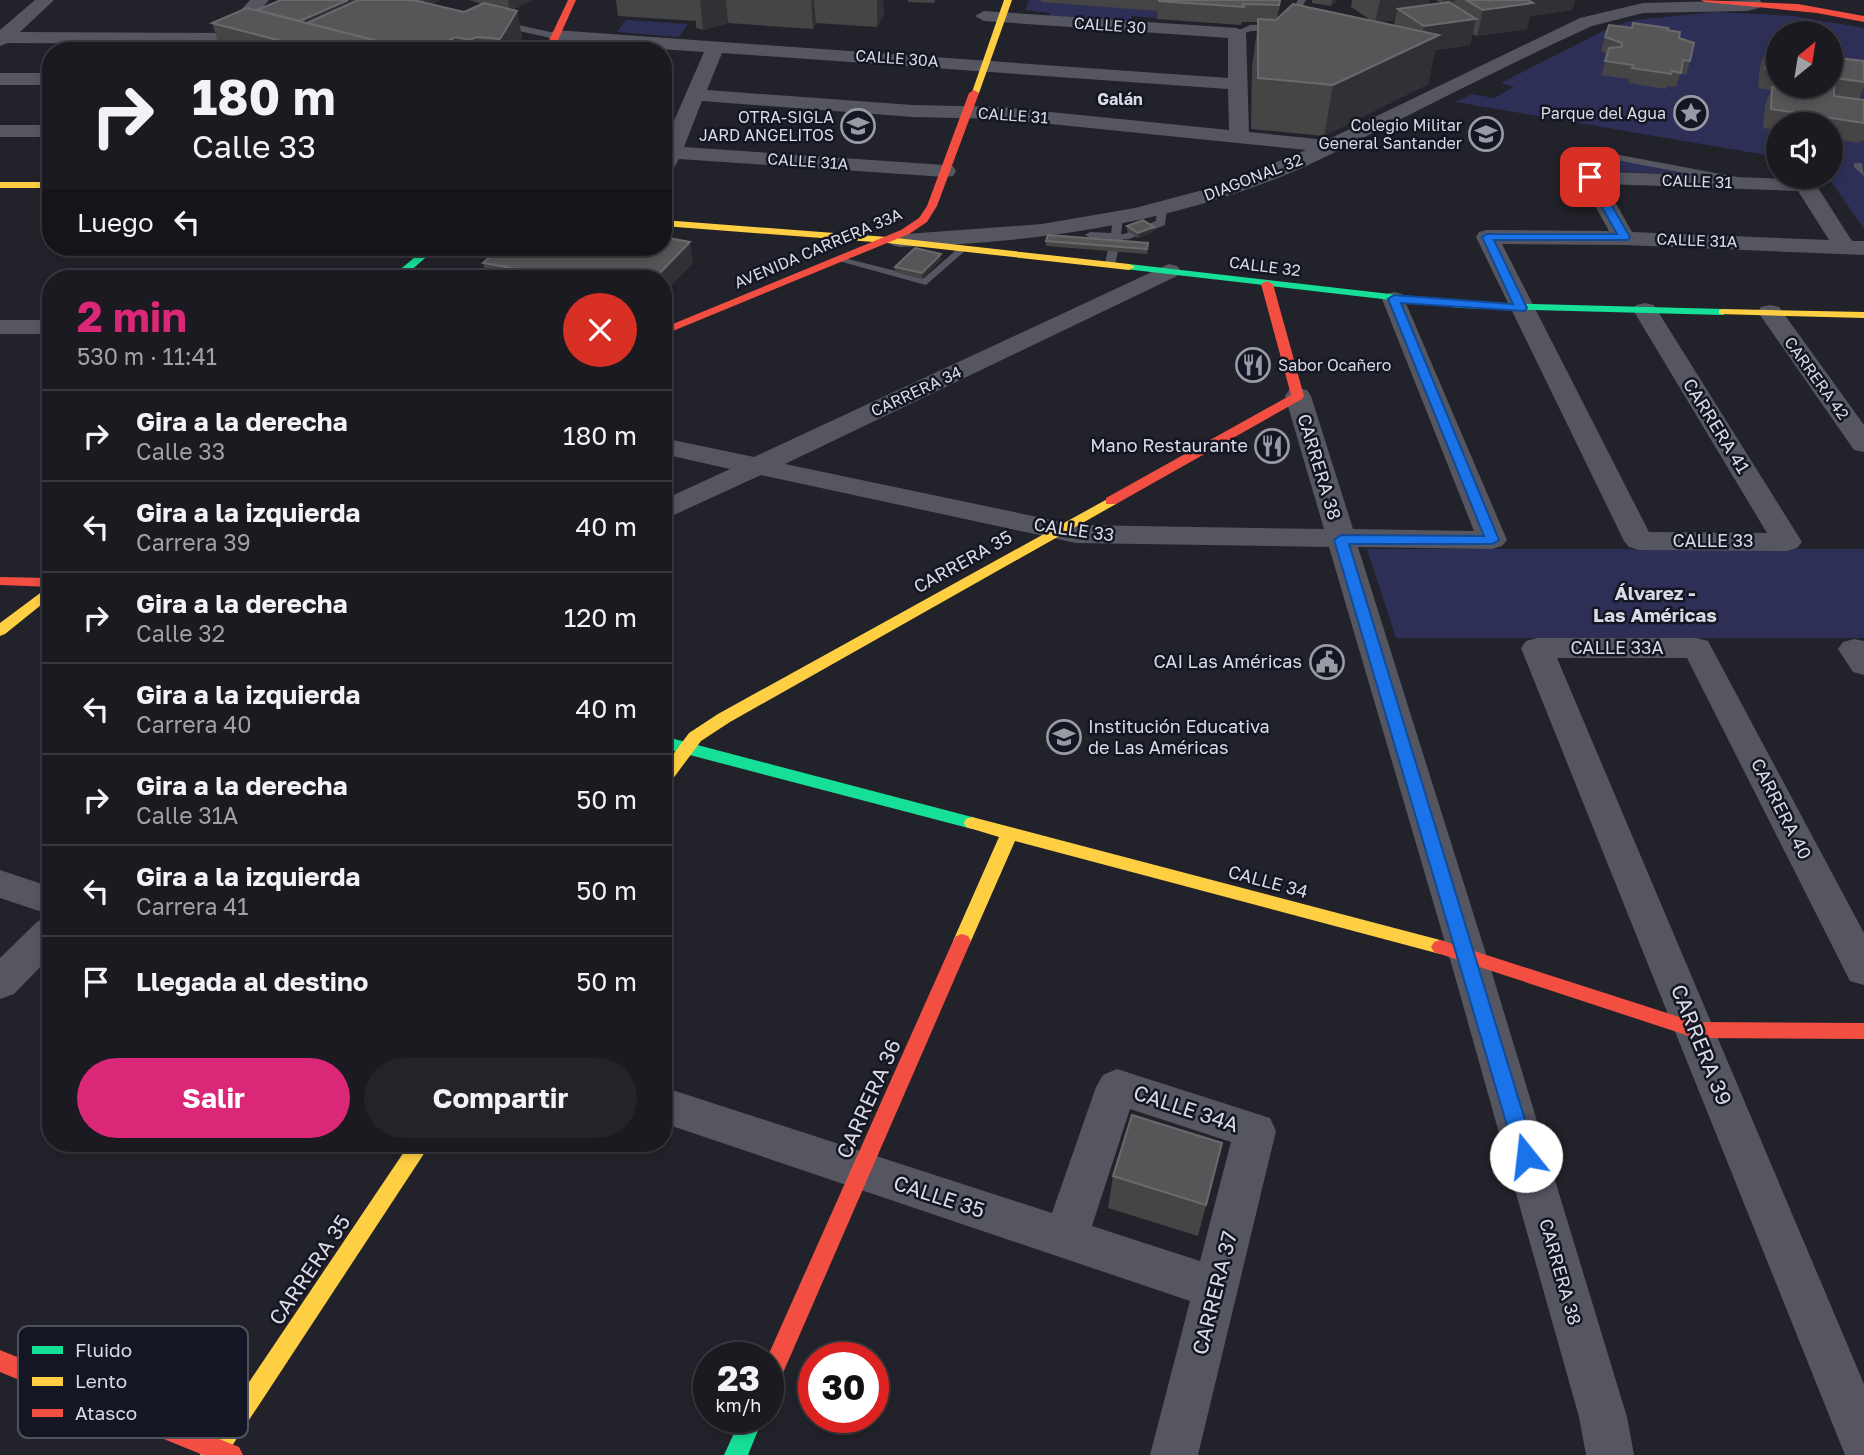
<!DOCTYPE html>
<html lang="es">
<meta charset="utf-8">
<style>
body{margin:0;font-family:"Golos Text",sans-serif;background:#232329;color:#f1f3f6;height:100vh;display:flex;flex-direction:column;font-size:26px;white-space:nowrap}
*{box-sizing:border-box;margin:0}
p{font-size:23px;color:#9fa1a5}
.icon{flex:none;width:38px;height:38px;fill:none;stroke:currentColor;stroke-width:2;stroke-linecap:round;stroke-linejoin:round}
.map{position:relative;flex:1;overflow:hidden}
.panel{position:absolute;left:42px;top:270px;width:630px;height:882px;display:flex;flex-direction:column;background:#1a1a20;border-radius:28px;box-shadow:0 4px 10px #0003,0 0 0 2px #38383e}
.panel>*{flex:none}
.banner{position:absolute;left:42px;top:42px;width:630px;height:214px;border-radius:28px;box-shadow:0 4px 10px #0003,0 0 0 2px #38383e;background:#1a1a20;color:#f1f3f6;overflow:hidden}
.needle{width:46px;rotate:30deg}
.tools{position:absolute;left:1766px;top:21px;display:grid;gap:14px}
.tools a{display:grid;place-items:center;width:77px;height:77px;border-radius:50%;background:#1a1a20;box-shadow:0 4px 10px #0003,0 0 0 2px #38383e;font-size:35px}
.speed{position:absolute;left:693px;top:1342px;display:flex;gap:14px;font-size:35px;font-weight:700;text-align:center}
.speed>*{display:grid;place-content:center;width:91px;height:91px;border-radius:50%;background:#1a1a20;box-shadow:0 4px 10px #0003,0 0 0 2px #38383e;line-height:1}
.speed small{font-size:18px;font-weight:400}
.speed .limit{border:10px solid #d22;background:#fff;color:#111}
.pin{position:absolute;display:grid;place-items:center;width:60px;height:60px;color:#fff;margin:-30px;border-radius:14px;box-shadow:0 4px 10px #0006}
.me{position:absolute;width:77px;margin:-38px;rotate:344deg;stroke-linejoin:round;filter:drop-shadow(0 0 5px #0008)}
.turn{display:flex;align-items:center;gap:24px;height:147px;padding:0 35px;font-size:32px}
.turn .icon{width:91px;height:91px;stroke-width:2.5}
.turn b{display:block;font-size:49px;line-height:60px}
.then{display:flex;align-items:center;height:66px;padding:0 35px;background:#0003;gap:14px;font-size:26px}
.round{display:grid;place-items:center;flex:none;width:74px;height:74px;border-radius:37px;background:#232329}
.head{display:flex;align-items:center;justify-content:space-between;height:119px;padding:0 35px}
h1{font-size:42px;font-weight:700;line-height:52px;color:#db2777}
.button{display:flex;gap:14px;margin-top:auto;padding:14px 35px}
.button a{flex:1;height:80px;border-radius:42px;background:#db2777;color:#fff;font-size:28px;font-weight:700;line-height:80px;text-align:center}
.button a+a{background:#232329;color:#f1f3f6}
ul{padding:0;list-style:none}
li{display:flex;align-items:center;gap:21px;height:91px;padding:0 35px;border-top:2px solid #38383e}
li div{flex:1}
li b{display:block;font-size:26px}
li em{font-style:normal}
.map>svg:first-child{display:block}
.green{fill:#2e2f56;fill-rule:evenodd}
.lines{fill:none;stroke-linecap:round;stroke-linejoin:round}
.lane{fill:#555660;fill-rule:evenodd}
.street{fill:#555660;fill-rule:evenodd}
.fast{fill:#16e098;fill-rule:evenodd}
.slow{fill:#ffcf43;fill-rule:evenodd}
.jam{fill:#f24e42;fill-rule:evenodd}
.wall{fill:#464546;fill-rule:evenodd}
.shaded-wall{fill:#313034}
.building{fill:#565557;stroke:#6a6a6d;stroke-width:2}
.route{fill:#1a73e8;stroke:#114b97;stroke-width:2}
.labels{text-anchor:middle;stroke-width:5;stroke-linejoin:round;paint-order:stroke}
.far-street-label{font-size:16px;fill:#d9dae4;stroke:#151623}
.far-neighbourhood-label{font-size:16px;font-weight:bold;fill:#d9dae4;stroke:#151623}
.far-poi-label{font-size:16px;fill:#d9dae4;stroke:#151623;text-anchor:end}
.street-label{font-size:18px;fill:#d9dae4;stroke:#151623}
.poi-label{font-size:18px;fill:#d9dae4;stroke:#151623;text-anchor:end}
.neighbourhood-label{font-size:19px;font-weight:bold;fill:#d9dae4;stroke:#151623}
.near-street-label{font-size:21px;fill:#d9dae4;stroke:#151623}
.key{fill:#151623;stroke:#50515d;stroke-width:2}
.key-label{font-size:19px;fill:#d9dae4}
</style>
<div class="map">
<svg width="1864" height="1455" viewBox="0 0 1864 1455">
<rect width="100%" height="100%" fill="#22222a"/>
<g class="green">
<path d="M1029 0H1041L1161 11 1159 18 1132 16 1131 22 1050 17V13L1025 10Z"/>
<path d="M1715 12 1794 16 1864 28V229L1828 177H1830V124H1778V157L1455 102 1472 94 1494 98 1514 87 1501 83 1609 28 1634 20ZM1778 33H1830V86H1778Z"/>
<path d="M626 20 688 24 679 37 617 32Z"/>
<path d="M1586 154 1702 176 1583 169Z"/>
<path d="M1367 549H1864V638H1396Z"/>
</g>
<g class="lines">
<g class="lane">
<path d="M1298 0H1306L1290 29 1251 31 1237 36 1233 33 1250 25 1284 24Z"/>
<path d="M500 21 555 33 559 36 555 39 497 26V22Z"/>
<path d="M1582 148 1737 177 1742 180 1737 183 1579 153V149Z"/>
<path d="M1854 163H1862L1864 176 1854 167Z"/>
<path d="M1162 206 1167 209 1165 225 1129 239 1120 240 1115 266 1105 264 1110 239 1090 238 1085 235 1090 232 1111 233 1113 220 1118 217 1123 220 1121 234H1124L1156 221 1157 209Z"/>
<path d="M962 245 967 248 966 250 926 285 835 260 840 257 924 278Z"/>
</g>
<g class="street">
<path d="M35 0H54L20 32 220 33 250 0H269L233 43 221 50 212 44 8 43 0 46V30Z"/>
<path d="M1760 0 1762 4 1759 8 1747 11 1643 13 1592 26C1522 58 1453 93 1383 128 1348 145 1314 164 1278 178 1157 226 1029 243 900 247L892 245 889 240 892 235 1042 224 1135 208 1218 186 1306 150 1000 119 913 117 702 101 684 147 945 165 953 166 956 171 953 176 945 177 679 159 671 173 664 175 663 146 704 52 555 42 546 36 555 30 1228 78V38L984 21 975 16 984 11 1237 28 1246 33 1249 132 1327 140 1580 18 1643 3ZM722 53 1228 89 1229 130 1000 107 913 105 707 90Z"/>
<rect x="0" y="73" width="51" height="12"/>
<rect x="0" y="125" width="51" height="12"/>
<path d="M1590 171 1813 180 1852 241H1864V255L1624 245 1502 244 1649 532 1767 533 1633 310 1636 305 1645 303 1654 305 1657 310 1802 542 1797 548 1787 551 1639 550 1629 547 1624 541 1476 237 1479 232 1487 230 1609 231 1579 177 1582 172ZM1605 184 1798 191 1829 240 1632 232Z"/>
<path d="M1169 264 1177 266 1181 271 1177 276 785 464 1076 525 1324 529 1285 396 1289 390 1298 388 1307 390 1311 396 1353 529 1474 531 1382 299 1386 294 1394 292 1402 294 1507 540 1502 546 1492 549 1358 547 1492 973 1627 1417 1634 1455H1586L1579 1417 1454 973 1329 547 1076 543 761 475 663 520V500L730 469 663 454V438L754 457Z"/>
<path d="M1770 305 1779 307 1864 425V452L1854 450 1758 312 1761 307Z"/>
<rect x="0" y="320" width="51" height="14"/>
<path d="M1537 638H1697L1708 641 1864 933V985L1850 981 1687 658H1557L1864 1384V1455H1845L1521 648 1526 641Z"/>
<path d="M1854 639 1864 641V675L1853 672 1838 649 1843 642Z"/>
<path d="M0 870 51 887V915L0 898Z"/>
<path d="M51 916V956L14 994 0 999V958L38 921Z"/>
<path d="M1117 1069 1270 1118 1276 1131 1198 1455H1150L1190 1301 663 1123V1087L1052 1213 1096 1087 1103 1075ZM1130 1109 1231 1142 1200 1261 1092 1226Z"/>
</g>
<g class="fast">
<path d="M427 247H438L402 278H390Z"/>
<path d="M1129 264 1460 302 1723 309 1729 312 1723 315 1460 308 1125 269 1123 267Z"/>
<path d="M663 736 972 817 978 819 980 823 978 827 972 829 663 748Z"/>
<path d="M741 1418H763L748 1455H724Z"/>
</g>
<g class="slow">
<path d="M1004 0H1012L979 93 971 95Z"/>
<rect x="0" y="182" width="51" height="6"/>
<path d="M663 220 887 237 1129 264 1135 267 1129 270 887 243 663 226Z"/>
<path d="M1723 309 1864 312V318L1719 314V310Z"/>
<path d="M1111 497 1118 501 1116 504 730 722 701 741 669 784 663 786V768L689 733 718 714Z"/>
<path d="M51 585V597L5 634 0 636V623Z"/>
<path d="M972 817 1440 940 1446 942 1449 947 1446 952 1440 954 1015 841 971 941 968 946 962 948 956 946 953 941 999 837 966 827 964 823 966 819Z"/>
<path d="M410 1143H431L226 1455H200Z"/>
</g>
<g class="jam">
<path d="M568 0H576L553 51H544Z"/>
<path d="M1701 0 1798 4 1864 16V22L1817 13 1705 2Z"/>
<path d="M974 90 979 93 937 206 927 222 909 234 663 335V328L901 230 919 218 927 206 969 93Z"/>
<path d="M1267 281 1273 284 1304 396 1302 399 1116 504H1106V498L1291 395 1261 284Z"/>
<path d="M0 577 51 578V587L0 585Z"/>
<path d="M962 934 968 936 971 941 776 1389 768 1392 767 1358 953 941 956 936Z"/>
<path d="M1440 940 1695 1022 1864 1023V1039L1695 1038 1434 952 1431 947 1434 942Z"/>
<path d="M0 1350 239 1447 243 1455H203L0 1372Z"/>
</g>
</g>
<g class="wall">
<path d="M280 0H440L431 4 464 12 482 4 469 0H532L512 10 517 11 522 37 514 51H221L212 23 257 10Z"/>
<path d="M616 0H883L884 15 877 27 816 23 813 29 728 23 703 30 696 28V21L618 16Z"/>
<path d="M908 0H935L934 3 908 2Z"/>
<path d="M1041 0H1281L1277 19 1372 21 1351 7 1352 0H1429L1428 5 1441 3 1436 0H1575L1572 10 1530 16 1527 29 1477 36 1472 34 1470 45 1435 50 1428 84 1324 136 1251 129 1252 68 1258 22H1242L1241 25 1157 19 1158 11 1041 2ZM1395 20 1394 25 1380 22Z"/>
<path d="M1312 0H1337L1331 6 1312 3Z"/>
<path d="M1609 25 1632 28 1667 30 1679 38 1690 61 1686 75 1680 74 1676 87 1667 86 1666 89 1628 83 1629 79 1601 75 1608 54 1601 51Z"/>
<path d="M1767 48 1778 49V86H1830V57L1864 61V87L1859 99 1864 100V141L1861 140 1860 143 1830 138V124H1778V130L1763 128 1765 106 1771 90 1758 88 1760 66Z"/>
<path d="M1127 226 1154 227 1153 232 1138 238 1127 231Z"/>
<path d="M1046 241 1148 249 1147 254 1046 246Z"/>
<path d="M941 254V259L922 279 895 272V267Z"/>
<path d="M483 263H693L663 278H486Z"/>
<path d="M1214 1174 1198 1236 1108 1208 1113 1176Z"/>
</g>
<g class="shaded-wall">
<path d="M348 0H365L295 44 282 29Z"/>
<path d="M423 0H440L425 7Z"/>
<path d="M508 0H532L510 11Z"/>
<path d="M700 0H726L728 23 703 30Z"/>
<path d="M811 0H814L816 23 813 29Z"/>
<path d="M877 0H883L884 15 877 27Z"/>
<path d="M1332 0H1337L1331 6Z"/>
<path d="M1380 0H1429L1425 16 1398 9 1395 20 1375 23Z"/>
<path d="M1443 0H1455L1454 2 1442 4Z"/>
<path d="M1528 0H1575L1572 10 1530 16 1527 29 1477 36 1483 10Z"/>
<path d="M517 11 522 37 514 51H503L500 39Z"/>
<path d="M1476 19 1470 45 1435 50 1428 84 1324 136 1333 85 1420 44 1424 26Z"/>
<path d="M456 37 459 51H427Z"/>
<path d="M477 37 480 51H473L470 40Z"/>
<path d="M1154 227 1153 232 1138 238V233Z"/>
<path d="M690 242 693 263 663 294V278H655Z"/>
<path d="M941 254V259L922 279V273Z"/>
</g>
<g class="building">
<path d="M281 0H348L300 21 257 10Z"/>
<path d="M358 0H413L464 12 484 3 517 11 500 39 477 37 470 40 456 37 427 51H417L307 23Z"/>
<path d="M1159 0H1280L1279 5 1243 4 1244 7 1159 1Z"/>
<path d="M1466 0H1528L1533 3 1483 10Z"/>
<path d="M1449 2 1476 19 1424 26 1398 9Z"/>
<path d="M1293 4 1439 35 1333 85 1258 78V19L1276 20Z"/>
<path d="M247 8 417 51H320L212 23Z"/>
<path d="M1633 23 1668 28 1667 30 1680 32 1679 38 1694 43 1690 61 1683 60 1681 73 1672 71 1671 74 1632 68 1633 65 1605 61 1609 48 1621 47 1622 43 1605 37 1609 25 1632 28Z"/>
<path d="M1767 48 1778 49V71L1765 69Z"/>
<path d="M1830 57 1864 61V82L1834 78V96L1864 100V123L1771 109 1772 87 1793 90V86H1830Z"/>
<path d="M1143 220 1154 227 1138 233 1127 226Z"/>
<path d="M1048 235 1148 243 1147 249 1046 241Z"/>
<path d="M663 237 690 242 655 278H567L483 263 501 247H663Z"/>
<path d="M915 248 941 254 922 273 895 267Z"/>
<path d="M1132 1115 1222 1143 1206 1205 1113 1176Z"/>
</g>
<path class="route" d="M1586 174 1595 177 1630 237 1628 240H1494L1527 308 1525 311 1401 303 1499 540 1492 544H1349L1536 1156 1533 1163 1526 1165 1519 1163 1516 1156 1334 540 1341 535 1484 536 1388 299 1394 295 1513 304 1482 237 1487 234H1617L1585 177Z"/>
<defs>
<g id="sight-ring" transform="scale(1.75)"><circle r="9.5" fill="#151623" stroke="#999aa3" stroke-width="1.5"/><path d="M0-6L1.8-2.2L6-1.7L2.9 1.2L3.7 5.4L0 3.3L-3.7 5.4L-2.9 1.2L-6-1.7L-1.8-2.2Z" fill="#999aa3"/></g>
<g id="school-ring" transform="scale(1.75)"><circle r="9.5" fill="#151623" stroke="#999aa3" stroke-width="1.5"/><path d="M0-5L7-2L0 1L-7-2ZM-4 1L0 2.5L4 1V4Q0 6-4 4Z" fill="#999aa3"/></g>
<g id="university-ring" transform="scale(1.75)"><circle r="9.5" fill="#151623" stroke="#999aa3" stroke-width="1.5"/><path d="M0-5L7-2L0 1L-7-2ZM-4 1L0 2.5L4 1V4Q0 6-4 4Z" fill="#999aa3"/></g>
<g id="restaurant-ring" transform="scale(1.75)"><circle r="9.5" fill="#151623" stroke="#999aa3" stroke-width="1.5"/><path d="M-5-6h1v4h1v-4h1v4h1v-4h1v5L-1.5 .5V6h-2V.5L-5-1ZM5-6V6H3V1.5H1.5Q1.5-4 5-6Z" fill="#999aa3"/></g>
<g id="civic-ring" transform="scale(1.75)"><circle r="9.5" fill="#151623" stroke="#999aa3" stroke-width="1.5"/><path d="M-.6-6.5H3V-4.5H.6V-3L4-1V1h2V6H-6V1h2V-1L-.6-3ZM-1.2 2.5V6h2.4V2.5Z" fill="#999aa3"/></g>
</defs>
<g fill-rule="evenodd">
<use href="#sight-ring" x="1691" y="113"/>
<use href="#school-ring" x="858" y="126"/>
<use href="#university-ring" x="1486" y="134"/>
<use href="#restaurant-ring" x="1253" y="365"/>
<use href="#restaurant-ring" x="1272" y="446"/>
<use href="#civic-ring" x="1327" y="662"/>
<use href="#school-ring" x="1064" y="737"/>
</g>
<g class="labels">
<g class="far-street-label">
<text transform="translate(1110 25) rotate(4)" y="6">CALLE 30</text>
<text transform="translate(897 58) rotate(4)" y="6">CALLE 30A</text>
<text transform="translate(1013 115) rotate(4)" y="6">CALLE 31</text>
<text transform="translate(808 161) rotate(4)" y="6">CALLE 31A</text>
<text transform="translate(1253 177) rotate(-21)" y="6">DIAGONAL 32</text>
<text transform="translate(1697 181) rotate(2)" y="6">CALLE 31</text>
<text transform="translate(1697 240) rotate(2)" y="6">CALLE 31A</text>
<text transform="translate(818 248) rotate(-23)" y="6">AVENIDA CARRERA 33A</text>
<text transform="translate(1265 266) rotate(7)" y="6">CALLE 32</text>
<text transform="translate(1817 378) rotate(54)" y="6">CARRERA 42</text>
<text transform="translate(916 391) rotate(-25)" y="6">CARRERA 34</text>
</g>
<g class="far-neighbourhood-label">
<text x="1120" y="105">Galán</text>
</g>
<g class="far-poi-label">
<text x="1666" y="119">Parque del Agua</text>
<text x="834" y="123">OTRA-SIGLA<tspan x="834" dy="18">JARD ANGELITOS</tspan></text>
<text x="1462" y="131">Colegio Militar<tspan x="1462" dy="18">General Santander</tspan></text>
<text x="1278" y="371" text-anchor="start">Sabor Ocañero</text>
</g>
<g class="street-label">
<text transform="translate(1716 426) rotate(58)" y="6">CARRERA 41</text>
<text transform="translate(1319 467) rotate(73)" y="6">CARRERA 38</text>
<text transform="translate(1074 530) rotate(8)" y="6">CALLE 33</text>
<text x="1713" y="547">CALLE 33</text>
<text transform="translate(963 562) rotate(-29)" y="6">CARRERA 35</text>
<text x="1617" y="654">CALLE 33A</text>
<text transform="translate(1781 809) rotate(63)" y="6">CARRERA 40</text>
<text transform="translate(1268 882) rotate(15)" y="6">CALLE 34</text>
<text transform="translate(1560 1272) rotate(74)" y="6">CARRERA 38</text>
</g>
<g class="poi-label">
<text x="1248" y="452">Mano Restaurante</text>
<text x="1302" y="668">CAI Las Américas</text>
<text x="1088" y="733" text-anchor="start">Institución Educativa<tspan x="1088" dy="21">de Las Américas</tspan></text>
</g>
<g class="neighbourhood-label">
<text x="1655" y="600">Álvarez -<tspan x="1655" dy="22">Las Américas</tspan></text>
</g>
<g class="near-street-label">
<text transform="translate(1701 1045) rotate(68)" y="7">CARRERA 39</text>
<text transform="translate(869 1099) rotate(-66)" y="7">CARRERA 36</text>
<text transform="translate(1186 1109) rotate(18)" y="7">CALLE 34A</text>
<text transform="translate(939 1197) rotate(18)" y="7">CALLE 35</text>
<text transform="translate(310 1270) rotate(-56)" y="7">CARRERA 35</text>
<text transform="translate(1215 1293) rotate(-76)" y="7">CARRERA 37</text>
</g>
</g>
<rect x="18" y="1326" width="230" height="112" rx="10" class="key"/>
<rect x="32" y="1346" width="31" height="8" fill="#16e098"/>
<rect x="32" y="1377" width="31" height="9" fill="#ffcf43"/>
<rect x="32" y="1409" width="31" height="8" fill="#f24e42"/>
<g class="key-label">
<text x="75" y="1357">Fluido</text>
<text x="75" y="1388">Lento</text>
<text x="75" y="1420">Atasco</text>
</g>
</svg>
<div class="tools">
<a><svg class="needle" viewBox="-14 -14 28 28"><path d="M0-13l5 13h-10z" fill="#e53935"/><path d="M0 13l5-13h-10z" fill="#9fa1a5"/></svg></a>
<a><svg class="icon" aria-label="sound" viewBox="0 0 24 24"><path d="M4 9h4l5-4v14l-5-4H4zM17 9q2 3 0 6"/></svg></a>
</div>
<div class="speed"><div>23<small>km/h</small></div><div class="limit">30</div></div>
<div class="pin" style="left:1590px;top:177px;background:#d93025"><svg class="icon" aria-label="arrive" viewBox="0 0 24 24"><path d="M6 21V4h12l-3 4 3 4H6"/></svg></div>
<svg class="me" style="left:1526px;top:1156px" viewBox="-20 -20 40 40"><circle r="19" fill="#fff"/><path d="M0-13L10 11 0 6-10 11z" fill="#1a73e8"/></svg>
<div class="banner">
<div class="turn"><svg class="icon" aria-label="right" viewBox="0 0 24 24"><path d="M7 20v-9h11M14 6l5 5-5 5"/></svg><div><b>180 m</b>Calle 33</div></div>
<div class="then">Luego<svg class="icon" aria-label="left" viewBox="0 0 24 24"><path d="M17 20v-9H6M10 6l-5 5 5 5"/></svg></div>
</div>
<section class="panel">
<div class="head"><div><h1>2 min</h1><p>530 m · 11:41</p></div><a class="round" style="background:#d93025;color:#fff"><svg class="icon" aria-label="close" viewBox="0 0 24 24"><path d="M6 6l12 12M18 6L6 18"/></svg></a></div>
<ul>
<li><svg class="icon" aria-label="right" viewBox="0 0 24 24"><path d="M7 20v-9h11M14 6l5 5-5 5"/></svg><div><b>Gira a la derecha</b><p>Calle 33</p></div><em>180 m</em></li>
<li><svg class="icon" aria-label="left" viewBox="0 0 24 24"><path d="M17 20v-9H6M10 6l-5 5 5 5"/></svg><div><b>Gira a la izquierda</b><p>Carrera 39</p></div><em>40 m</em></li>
<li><svg class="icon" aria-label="right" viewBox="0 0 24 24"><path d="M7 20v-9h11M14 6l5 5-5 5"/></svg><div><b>Gira a la derecha</b><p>Calle 32</p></div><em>120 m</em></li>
<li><svg class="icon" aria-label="left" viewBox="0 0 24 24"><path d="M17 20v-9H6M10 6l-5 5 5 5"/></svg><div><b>Gira a la izquierda</b><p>Carrera 40</p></div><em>40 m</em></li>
<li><svg class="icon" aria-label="right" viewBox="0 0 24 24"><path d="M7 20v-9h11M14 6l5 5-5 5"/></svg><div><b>Gira a la derecha</b><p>Calle 31A</p></div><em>50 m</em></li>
<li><svg class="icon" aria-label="left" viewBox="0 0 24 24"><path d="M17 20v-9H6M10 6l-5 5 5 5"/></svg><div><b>Gira a la izquierda</b><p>Carrera 41</p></div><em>50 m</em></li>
<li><svg class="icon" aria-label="arrive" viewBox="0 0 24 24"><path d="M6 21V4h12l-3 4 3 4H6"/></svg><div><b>Llegada al destino</b></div><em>50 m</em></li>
</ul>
<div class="button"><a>Salir</a><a>Compartir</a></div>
</section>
</div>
